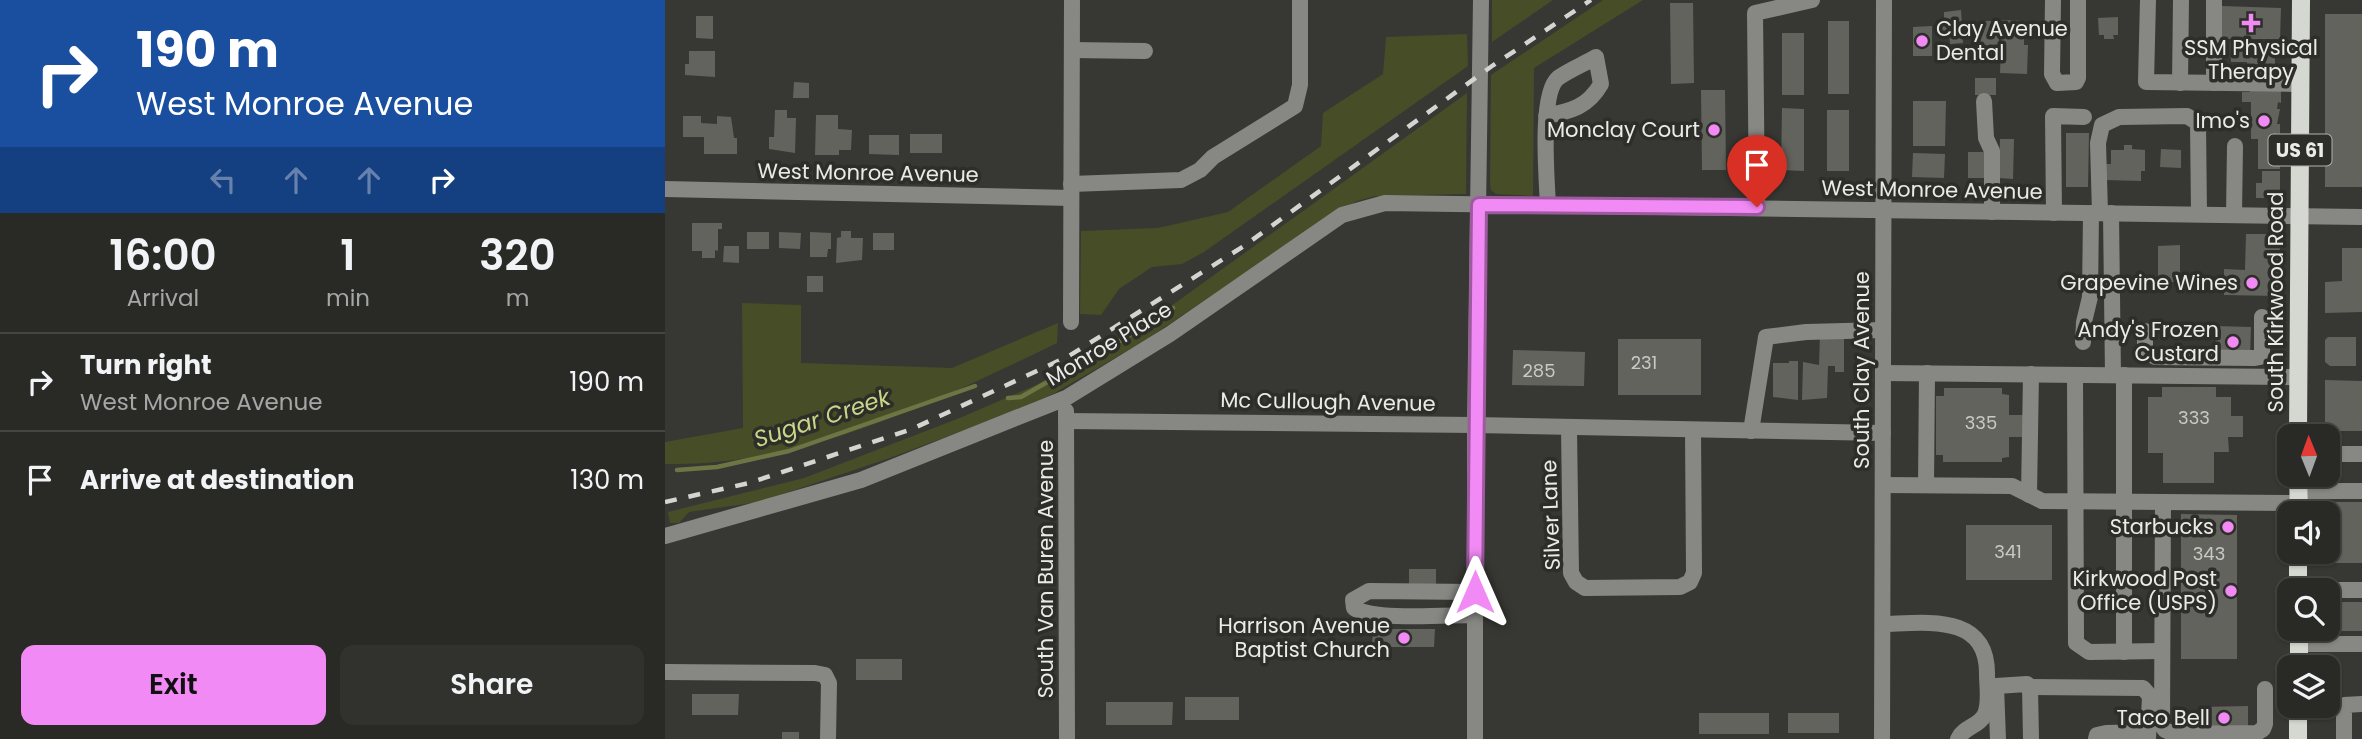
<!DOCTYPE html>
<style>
body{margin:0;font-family:Poppins,sans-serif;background:#31322e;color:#f1f3f6;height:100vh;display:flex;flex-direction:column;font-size:26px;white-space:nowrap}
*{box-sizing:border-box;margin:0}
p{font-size:23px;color:#a5a7a7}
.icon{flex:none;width:38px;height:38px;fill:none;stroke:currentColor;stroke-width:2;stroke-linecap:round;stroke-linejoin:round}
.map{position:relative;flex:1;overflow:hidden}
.drawer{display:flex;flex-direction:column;background:#292a26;width:665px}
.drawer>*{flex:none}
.banner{background:#1a4fa0;color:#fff;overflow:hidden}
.needle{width:46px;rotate:359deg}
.tools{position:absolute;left:1612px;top:424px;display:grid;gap:14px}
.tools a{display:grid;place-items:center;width:63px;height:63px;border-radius:14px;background:#292a26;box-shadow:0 2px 5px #0004,0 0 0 2px #454643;font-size:35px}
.pin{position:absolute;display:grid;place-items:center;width:60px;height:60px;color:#fff;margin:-72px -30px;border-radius:50% 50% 50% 0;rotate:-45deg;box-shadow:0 0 7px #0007}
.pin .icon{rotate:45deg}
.me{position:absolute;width:77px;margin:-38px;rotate:0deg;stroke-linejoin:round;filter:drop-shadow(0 0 5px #0008)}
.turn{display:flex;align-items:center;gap:24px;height:147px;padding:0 21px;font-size:32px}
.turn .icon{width:91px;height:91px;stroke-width:2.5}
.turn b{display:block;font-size:49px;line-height:60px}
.lanes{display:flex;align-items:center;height:66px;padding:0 21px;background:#0003;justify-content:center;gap:35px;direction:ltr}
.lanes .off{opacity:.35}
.eta{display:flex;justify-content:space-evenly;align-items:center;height:119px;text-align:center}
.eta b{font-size:42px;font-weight:600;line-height:49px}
.primary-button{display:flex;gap:14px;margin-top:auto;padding:14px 21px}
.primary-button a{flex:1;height:80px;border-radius:14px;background:#f18af4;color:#111;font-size:28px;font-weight:600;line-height:80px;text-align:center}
.primary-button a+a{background:#31322e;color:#f1f3f6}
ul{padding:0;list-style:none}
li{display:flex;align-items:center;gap:21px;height:98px;padding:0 21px;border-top:2px solid #454643}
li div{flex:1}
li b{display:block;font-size:26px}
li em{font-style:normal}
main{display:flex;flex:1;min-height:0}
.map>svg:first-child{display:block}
.green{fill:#474d26}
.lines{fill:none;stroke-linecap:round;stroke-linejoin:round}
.stream{stroke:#6d7544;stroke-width:4.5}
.building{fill:#62635d}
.minor{stroke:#878784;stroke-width:16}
.major{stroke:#d5d7d1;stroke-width:18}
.rail{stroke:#d4d5d1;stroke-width:4.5;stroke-dasharray:12 12;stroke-linecap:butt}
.route-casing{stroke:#9d5a9f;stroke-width:18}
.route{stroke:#f18af4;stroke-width:12}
.poi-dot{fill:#f18af4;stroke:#2d2e29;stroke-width:2.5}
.labels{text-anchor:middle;stroke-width:7;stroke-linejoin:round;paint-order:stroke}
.number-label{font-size:18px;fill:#c8c9c4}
.shield{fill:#2d2e29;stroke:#b1b2ae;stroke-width:2}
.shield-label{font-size:19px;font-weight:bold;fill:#eaebe7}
.poi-label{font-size:21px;fill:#eaebe7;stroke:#2d2e29;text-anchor:end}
.street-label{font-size:21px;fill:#eaebe7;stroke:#2d2e29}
.water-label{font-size:23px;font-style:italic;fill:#c9d688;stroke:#2d2e29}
</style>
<main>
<section class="drawer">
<div class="banner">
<div class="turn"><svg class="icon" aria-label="right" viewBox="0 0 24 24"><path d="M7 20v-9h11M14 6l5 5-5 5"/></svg><div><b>190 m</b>West Monroe Avenue</div></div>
<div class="lanes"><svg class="icon off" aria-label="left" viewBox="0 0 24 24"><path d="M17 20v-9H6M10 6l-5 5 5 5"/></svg><svg class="icon off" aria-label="ahead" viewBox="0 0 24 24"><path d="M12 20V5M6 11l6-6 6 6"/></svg><svg class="icon off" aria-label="ahead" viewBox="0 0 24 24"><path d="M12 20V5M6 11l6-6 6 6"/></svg><svg class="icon" aria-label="right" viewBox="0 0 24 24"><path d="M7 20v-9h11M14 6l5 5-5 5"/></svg></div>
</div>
<div class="eta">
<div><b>16:00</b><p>Arrival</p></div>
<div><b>1</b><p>min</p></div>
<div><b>320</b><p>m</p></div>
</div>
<ul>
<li><svg class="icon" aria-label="right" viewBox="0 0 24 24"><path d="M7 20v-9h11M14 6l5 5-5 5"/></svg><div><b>Turn right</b><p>West Monroe Avenue</p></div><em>190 m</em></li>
<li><svg class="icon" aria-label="arrive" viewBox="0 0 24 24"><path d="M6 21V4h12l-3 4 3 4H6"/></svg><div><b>Arrive at destination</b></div><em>130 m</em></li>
</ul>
<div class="primary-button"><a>Exit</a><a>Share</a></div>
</section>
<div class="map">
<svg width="1697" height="739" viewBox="0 0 1697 739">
<rect width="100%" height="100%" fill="#373833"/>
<g class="green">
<path d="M827 0H888L827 42Z"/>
<path d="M938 0H978L869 68 868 196 831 194 826 190 825 185 826 75Z"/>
<path d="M802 34 803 66 539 252 517 264 487 267 454 289 436 315 415 314 416 231 493 228 563 212 656 146 658 113 718 74 721 37Z"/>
<path d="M802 93 801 194 711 196 692 201 671 212 479 341 388 394 345 413 222 459 94 502 24 512 14 523H5L3 512 139 478 297 417 371 385 435 350 499 311Z"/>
<path d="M77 303 136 305V363L287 368 393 323 392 343C270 402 139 467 0 464V442L78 428Z"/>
</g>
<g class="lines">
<g class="stream">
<path d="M434 354 508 308"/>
<path d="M343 398 356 397 386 380"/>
<path d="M12 470 52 467 124 451 310 386"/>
</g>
</g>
<g class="building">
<path d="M1005 3H1028L1029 83 1006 84Z"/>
<path d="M1557 6 1616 8 1615 39H1556Z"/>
<path d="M1296 10 1298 43 1285 44 1284 30 1276 31 1275 18H1279V12Z"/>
<rect x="1660" y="14" width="37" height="173"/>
<path d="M31 16H48V39L31 38Z"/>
<path d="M1453 17V35H1448L1449 39H1439V35H1434L1433 18Z"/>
<path d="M1337 20 1359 21V45H1363L1362 74 1335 73Z"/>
<rect x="1163" y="21" width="21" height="73"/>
<path d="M1316 21H1334V54H1315Z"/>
<path d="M1267 26V56H1248V27Z"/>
<rect x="1117" y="33" width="22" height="62"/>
<path d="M1565 43 1610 44V78L1582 79V62H1566Z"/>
<path d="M24 51H50V77L20 75V64H24Z"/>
<rect x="1310" y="78" width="21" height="17"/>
<path d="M129 82 144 83V98H128Z"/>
<path d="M1584 87H1616V103L1613 102 1612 109H1615L1612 124H1615V134L1612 133V140H1616L1615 169H1593V139H1586V102H1577V92H1585Z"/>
<path d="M1036 90H1060L1061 170H1037Z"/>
<path d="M1248 101H1281L1280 146H1248Z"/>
<path d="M1117 108 1139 109V171L1116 170Z"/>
<path d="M110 110H122V118H131L130 153 104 149V137H109Z"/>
<rect x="1162" y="110" width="22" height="61"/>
<path d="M151 115H173V129L187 130 186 150H174V155H150Z"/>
<path d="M18 116H36V123L52 124V116L66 117 69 138H72V154H39V137H18Z"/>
<path d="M1401 133H1424L1423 187H1401Z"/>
<rect x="245" y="134" width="32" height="19"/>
<path d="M204 135H234V155L204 154Z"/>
<path d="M1335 139H1349L1348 179 1334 178Z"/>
<path d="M1459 145H1467V149L1480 150V171H1476V181L1441 180V164H1446V150H1459Z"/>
<path d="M1496 149 1516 150V168L1495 167Z"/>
<rect x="1303" y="152" width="22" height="26"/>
<path d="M1248 153 1280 154 1279 178 1247 177Z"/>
<path d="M1597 171H1615V198H1591V183H1597Z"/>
<path d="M27 223H57V229H53V251L50 250V258H37V251H27Z"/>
<path d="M176 231H186V238H198L197 260 171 263 172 238 176 237Z"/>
<rect x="82" y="232" width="22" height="17"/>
<path d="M114 232 136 233 135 249 114 248Z"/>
<path d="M145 232 166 233V249H163L162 257H145Z"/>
<rect x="208" y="233" width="21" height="17"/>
<path d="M1581 234H1609L1615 240 1614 296 1559 295V269L1580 270Z"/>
<path d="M1515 245V282H1493V246Z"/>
<path d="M59 246H74V263L58 262Z"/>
<path d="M1677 248H1697V312L1660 313V282L1677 281Z"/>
<rect x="142" y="276" width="16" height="16"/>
<path d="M1551 326 1586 327 1585 358 1550 357Z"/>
<path d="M1155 335H1179V372H1170V366H1163L1162 398 1137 400 1138 362 1154 365Z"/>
<path d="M1663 337H1691V366H1665L1660 362V340Z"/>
<rect x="953" y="339" width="83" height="56"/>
<path d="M848 350 920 352 919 386 847 385Z"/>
<path d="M1124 361H1133V400L1108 397V363H1124Z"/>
<path d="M1660 380 1697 381V431H1660Z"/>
<path d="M1497 387H1551V397H1566V416H1578V437H1563L1564 452H1549V483H1498V453H1483V397H1497Z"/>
<path d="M1279 388H1337V394L1344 395V415H1359V437H1344V457L1337 458V462H1278V455H1271V396H1279Z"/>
<path d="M1667 502H1697V563H1659V551H1662V513H1659V509Z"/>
<path d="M1516 514 1572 515V659H1516Z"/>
<rect x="1301" y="525" width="86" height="55"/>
<rect x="744" y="569" width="27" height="17"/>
<rect x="1667" y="602" width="30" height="29"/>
<path d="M708 629H770L769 647H707Z"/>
<rect x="191" y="659" width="46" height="21"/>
<path d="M27 694H74L73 715H27Z"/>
<rect x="520" y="697" width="54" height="23"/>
<path d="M441 702H508L507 725H441Z"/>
<path d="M1583 706V729L1534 730V707Z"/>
<rect x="1034" y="713" width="70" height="21"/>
<rect x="1123" y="713" width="51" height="20"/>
<rect x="117" y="732" width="17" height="7"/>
</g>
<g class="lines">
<g class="minor">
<path d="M1388 0 1387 74 1392 83 1411 82 1413 78V0"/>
<path d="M1483 0 1481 82 1636 84"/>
<path d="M407 50 480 51"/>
<path d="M1515 83 1516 0"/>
<path d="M1549 83V0"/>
<path d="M1319 101 1321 138 1327 151V212"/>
<path d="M881 116C906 111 923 107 936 84L931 57C919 64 904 70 893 78 874 94 882 180 883 206"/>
<path d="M406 184 516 180 535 170 548 157 630 106 635 85V0"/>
<path d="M0 189 406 198"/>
<path d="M1092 207 1090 13 1147 0"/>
<path d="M1389 213 1388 116 1419 117"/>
<path d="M1435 213 1433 143 1437 125 1454 117 1522 116 1533 123 1534 214"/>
<path d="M1446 213 1448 375"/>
<path d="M1569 215 1570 146"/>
<path d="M406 322 407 0"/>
<path d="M1480 331V350L1490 357 1590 358 1595 357 1597 353V317"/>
<path d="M1418 342 1419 322 1425 297 1426 213"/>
<path d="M1218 373 1633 377"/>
<path d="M1410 375 1411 643 1424 652 1497 651"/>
<path d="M401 411 402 739"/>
<path d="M401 421 810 425 1218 433"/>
<path d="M904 428 906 573 911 582 920 588 1015 587 1025 582 1029 573 1028 430"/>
<path d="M1086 431 1101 337 1141 332 1218 330"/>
<path d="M1662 454H1697"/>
<path d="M1218 485 1347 486 1377 501 1634 503"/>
<path d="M1261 485 1262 373"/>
<path d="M1634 491H1697"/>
<path d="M1364 495 1366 374"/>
<path d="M1498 502 1497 726 1500 730 1509 734 1592 733 1598 729 1600 724V689"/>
<path d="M0 536 196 480 401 398 505 334 677 215 720 203 1697 217"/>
<path d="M1633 589 1655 590"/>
<path d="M1662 590H1697"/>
<path d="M810 592 704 591 688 600 689 608C709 621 782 615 810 615"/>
<path d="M1218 624C1262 623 1323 613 1322 675 1322 686 1325 703 1320 714 1315 726 1298 727 1293 739"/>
<path d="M1634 644H1697"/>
<path d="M1459 652V375"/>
<path d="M0 672 150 673 160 675 164 683 163 739"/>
<path d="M1365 687 1478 688 1485 696 1483 739"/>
<path d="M810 739V425L816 0"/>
<path d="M1217 739 1219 0"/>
<path d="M1333 739 1331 686 1362 684 1365 687 1366 739"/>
<path d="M1431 739 1432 735 1441 733 1483 732"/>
<path d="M1679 739V705L1697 704"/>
</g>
<g class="major">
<path d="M1633 436 1636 0"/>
<path d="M1633 474 1634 513"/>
<path d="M1633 590V551"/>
<path d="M1634 628V667"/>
<path d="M1633 739V705"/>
</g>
<path class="rail" d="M0 502 84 483 247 429 404 356 579 246 827 66 926 0"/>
</g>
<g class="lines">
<g class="route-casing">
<path id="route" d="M810 592 814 205 1092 207"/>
</g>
<use href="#route" class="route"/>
</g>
<g class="poi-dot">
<path d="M1582.5 12.5h7v7h7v7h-7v7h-7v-7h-7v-7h7z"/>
<circle cx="1257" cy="41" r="7"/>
<circle cx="1599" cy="121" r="7"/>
<circle cx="1049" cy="130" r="7"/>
<circle cx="1587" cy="283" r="7"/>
<circle cx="1568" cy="342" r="7"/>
<circle cx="1563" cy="527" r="7"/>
<circle cx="1566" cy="591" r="7"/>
<circle cx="739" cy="638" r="7"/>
<circle cx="1559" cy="718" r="7"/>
</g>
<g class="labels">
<g class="number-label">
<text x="979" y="369">231</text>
<text x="874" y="377">285</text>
<text x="1529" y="424">333</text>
<text x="1316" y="429">335</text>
<text x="1343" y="558">341</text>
<text x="1544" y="560">343</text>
</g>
<rect class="shield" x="1603.5" y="134.5" width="63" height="31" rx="5"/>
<g class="shield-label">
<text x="1635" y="157">US 61</text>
</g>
<g class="poi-label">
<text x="1271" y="36" text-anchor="start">Clay Avenue<tspan x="1271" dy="24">Dental</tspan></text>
<text x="1586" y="55" text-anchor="middle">SSM Physical<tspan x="1586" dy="24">Therapy</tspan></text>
<text x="1585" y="128">Imo's</text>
<text x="1035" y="137">Monclay Court</text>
<text x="1573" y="290">Grapevine Wines</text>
<text x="1554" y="337">Andy's Frozen<tspan x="1554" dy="24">Custard</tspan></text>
<text x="1549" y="534">Starbucks</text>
<text x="1552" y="586">Kirkwood Post<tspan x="1552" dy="24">Office (USPS)</tspan></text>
<text x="725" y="633">Harrison Avenue<tspan x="725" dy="24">Baptist Church</tspan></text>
<text x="1545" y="725">Taco Bell</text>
</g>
<g class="street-label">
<text transform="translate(203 173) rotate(1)" y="7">West Monroe Avenue</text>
<text transform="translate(1267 190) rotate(1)" y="7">West Monroe Avenue</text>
<text transform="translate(1611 302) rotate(-90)" y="7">South Kirkwood Road</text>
<text transform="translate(444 344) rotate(-31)" y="7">Monroe Place</text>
<text transform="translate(1197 370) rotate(-90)" y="7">South Clay Avenue</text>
<text transform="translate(663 402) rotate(1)" y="7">Mc Cullough Avenue</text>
<text transform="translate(886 515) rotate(-92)" y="7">Silver Lane</text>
<text transform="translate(381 569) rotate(-90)" y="7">South Van Buren Avenue</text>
</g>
<g class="water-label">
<text transform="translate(157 418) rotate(-18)" y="8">Sugar Creek</text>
</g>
</g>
</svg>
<div class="tools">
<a><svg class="needle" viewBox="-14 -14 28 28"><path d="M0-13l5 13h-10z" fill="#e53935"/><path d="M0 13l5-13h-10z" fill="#a5a7a7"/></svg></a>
<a><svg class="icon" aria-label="sound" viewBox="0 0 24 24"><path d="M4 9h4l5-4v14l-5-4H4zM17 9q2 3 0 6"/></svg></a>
<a><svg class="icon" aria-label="search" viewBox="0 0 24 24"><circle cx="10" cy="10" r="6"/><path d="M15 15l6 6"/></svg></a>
<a><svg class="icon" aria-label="layers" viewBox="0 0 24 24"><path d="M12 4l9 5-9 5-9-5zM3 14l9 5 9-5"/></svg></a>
</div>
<div class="pin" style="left:1092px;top:207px;background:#d93025"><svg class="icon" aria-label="arrive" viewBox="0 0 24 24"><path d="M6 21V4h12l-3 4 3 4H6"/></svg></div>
<svg class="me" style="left:810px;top:592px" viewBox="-20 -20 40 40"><path d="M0-17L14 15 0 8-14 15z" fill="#f18af4" stroke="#fff" stroke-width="4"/></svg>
</div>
</main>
